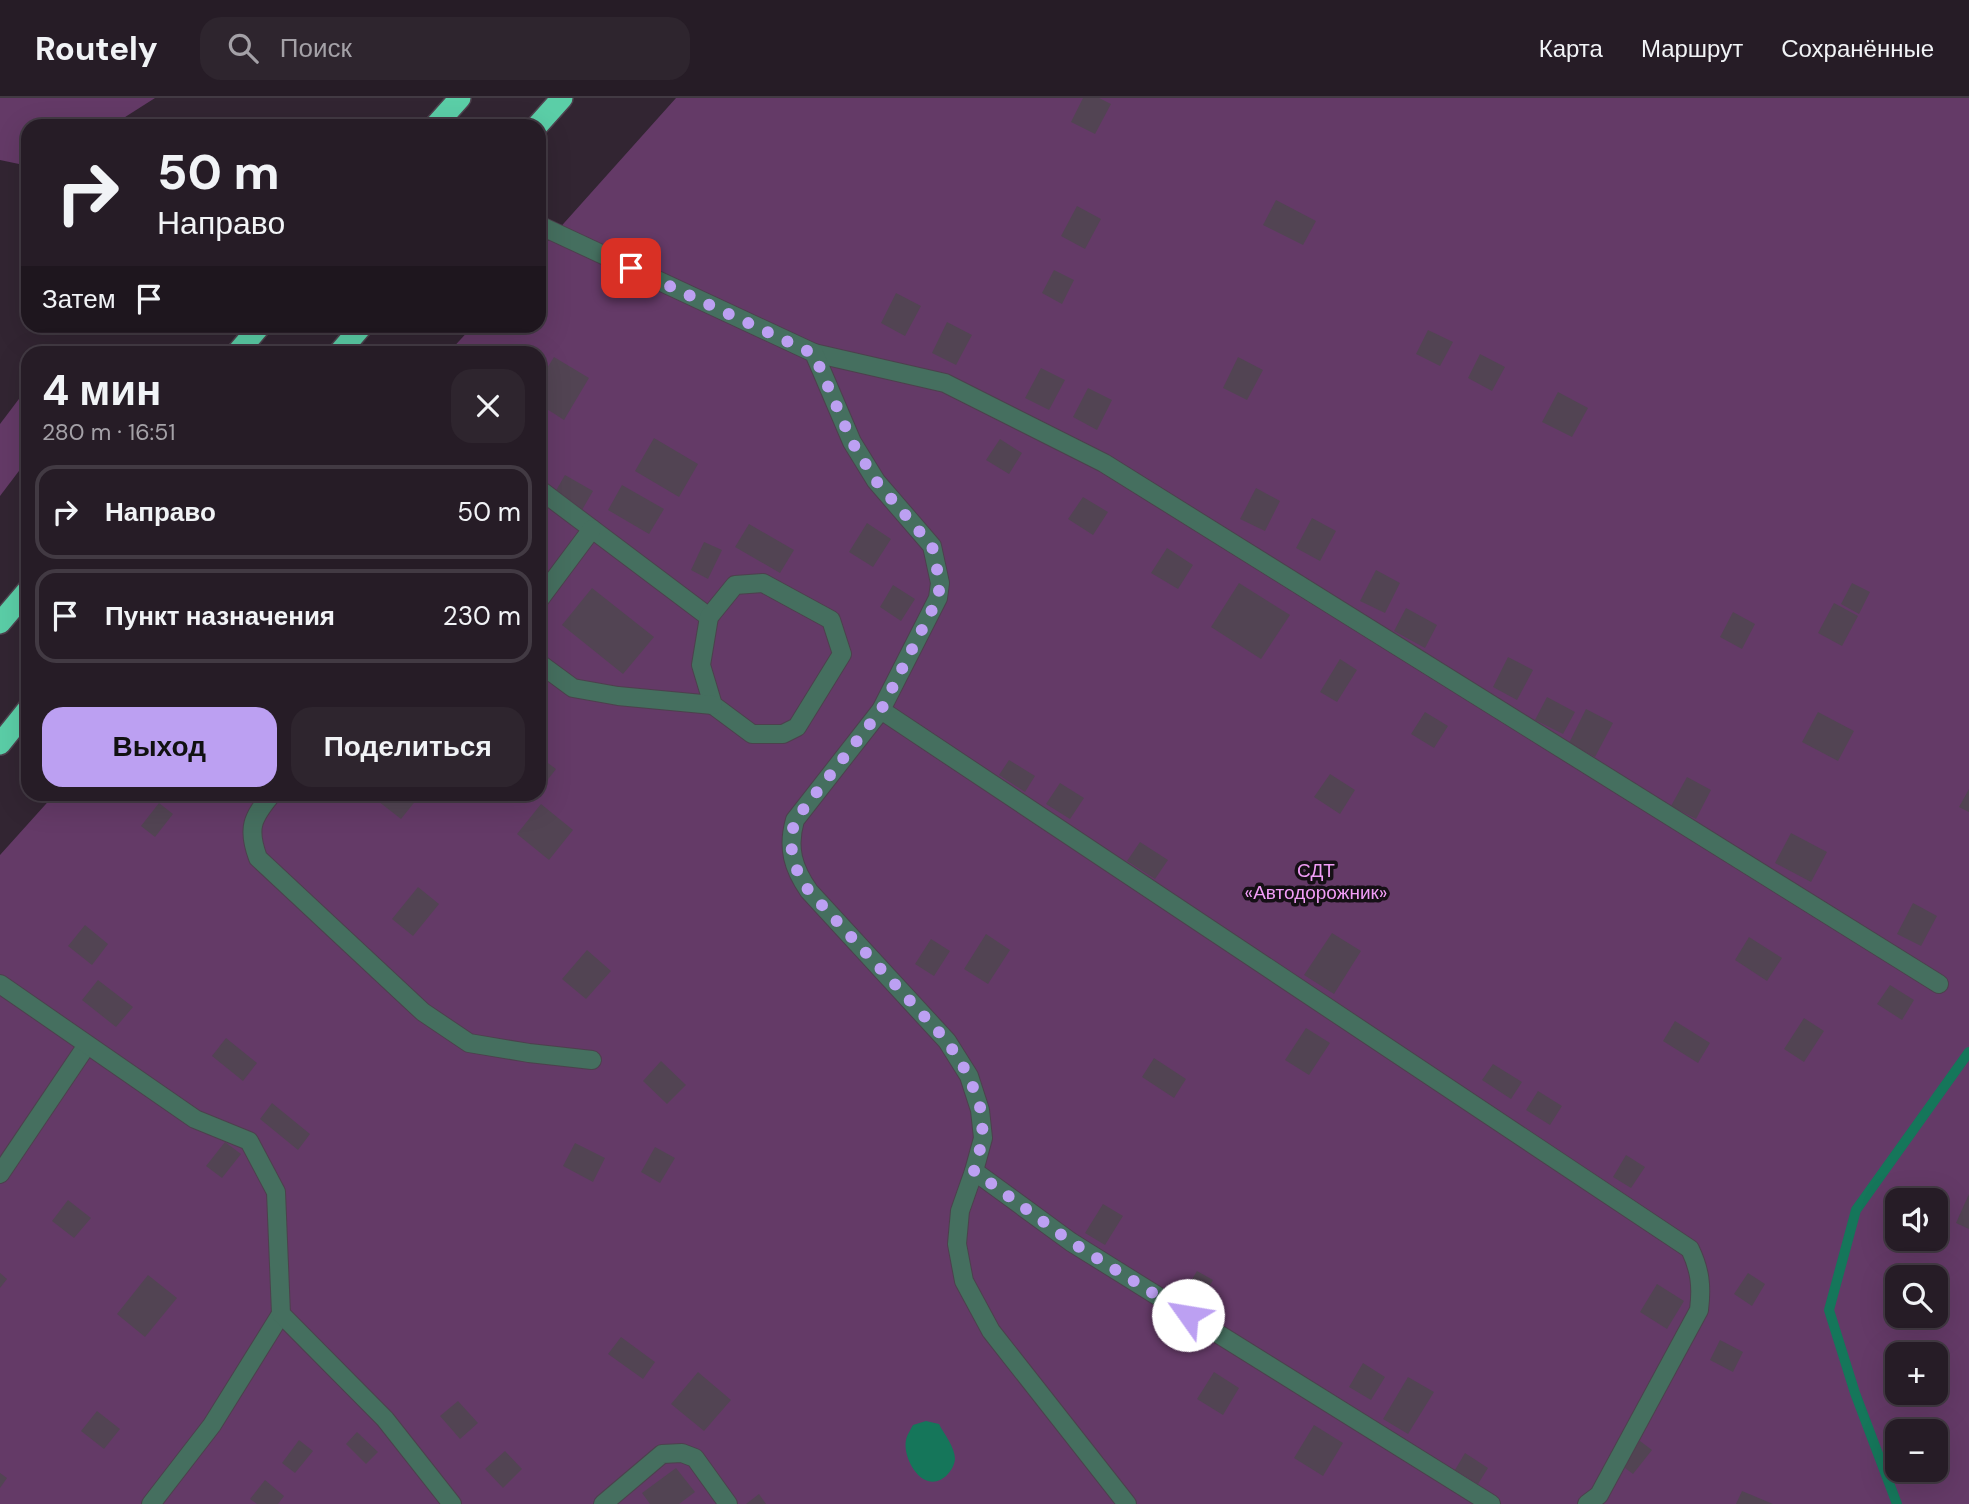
<!DOCTYPE html>
<html lang="ru">
<meta charset="utf-8">
<style>
body{margin:0;font-family:"DM Sans",sans-serif;background:#2e252e;color:#f1f3f6;height:100vh;display:flex;flex-direction:column;font-size:26px;white-space:nowrap}
*{box-sizing:border-box;margin:0}
p{font-size:23px;color:#a4a1a7}
.icon{flex:none;width:38px;height:38px;fill:none;stroke:currentColor;stroke-width:2;stroke-linecap:round;stroke-linejoin:round}
.map{position:relative;flex:1;overflow:hidden}
.panel{position:absolute;left:21px;top:248px;width:525px;height:455px;display:flex;flex-direction:column;background:#261c26;border-radius:21px;box-shadow:0 7px 28px #0002,0 0 0 2px #423a43}
.panel>*{flex:none}
.guide{position:absolute;left:21px;top:21px;width:525px;height:214px;border-radius:21px;box-shadow:0 7px 28px #0002,0 0 0 2px #423a43;background:#261c26;color:#f1f3f6;overflow:hidden}
.tools{position:absolute;left:1885px;top:1090px;display:grid;gap:14px}
.tools a{display:grid;place-items:center;width:63px;height:63px;border-radius:14px;background:#261c26;box-shadow:0 7px 28px #0002,0 0 0 2px #423a43;font-size:35px}
.pin{position:absolute;display:grid;place-items:center;width:60px;height:60px;color:#fff;margin:-30px;border-radius:14px;box-shadow:0 4px 10px #0006}
.me{position:absolute;width:77px;margin:-38px;rotate:302deg;stroke-linejoin:round;filter:drop-shadow(0 0 5px #0008)}
.turn{display:flex;align-items:center;gap:24px;height:147px;padding:0 21px;font-size:32px}
.turn .icon{width:91px;height:91px;stroke-width:2.5}
.turn b{display:block;font-size:49px;line-height:60px}
.then{display:flex;align-items:center;height:66px;padding:0 21px;background:#0003;gap:14px;font-size:26px}
.round{display:grid;place-items:center;flex:none;width:74px;height:74px;border-radius:21px;background:#2e252e}
.overview{display:flex;align-items:center;justify-content:space-between;height:119px;padding:0 21px}
h1{font-size:42px;font-weight:700;line-height:52px}
.primary-button{display:flex;gap:14px;margin-top:auto;padding:14px 21px}
.primary-button a{flex:1;height:80px;border-radius:21px;background:#bca0f2;color:#111;font-size:28px;font-weight:700;line-height:80px;text-align:center}
.primary-button a+a{background:#2e252e;color:#f1f3f6}
ul{padding:0;list-style:none}
li{display:flex;align-items:center;gap:21px;height:94px;margin:0 14px 10px;padding:0 7px;border:4px solid #423a43;border-radius:21px}
li div{flex:1}
li b{display:block;font-size:26px}
li em{font-style:normal}
header{display:flex;align-items:center;gap:42px;box-sizing:border-box;height:98px;padding:0 35px;background:#261c26;border-bottom:2px solid #423a43}
header strong{font-size:33px}
nav{display:flex;gap:38px;margin-inline-start:auto;font-size:24px}
.search{width:490px;height:63px;background:#2e252e;display:flex;align-items:center;gap:18px;box-sizing:border-box;padding:0 24px;border-radius:21px;color:#a4a1a7;font-size:26px}
.map>svg:first-child{display:block}
.green{fill:#643a67;fill-rule:evenodd}
.water{fill:#15765a}
.lines{fill:none;stroke-linecap:round;stroke-linejoin:round}
.stream{stroke:#15765a;stroke-width:10}
.building{fill:#524453}
.lane-casing{stroke:#4d414d;stroke-width:20}
.street-casing{stroke:#4d414d;stroke-width:20}
.highway-casing{stroke:#4d414d;stroke-width:24}
.lane{stroke:#456f5f;stroke-width:18}
.street{stroke:#456f5f;stroke-width:18}
.highway{stroke:#5bcea7;stroke-width:21}
.route{stroke:#bca0f2;stroke-width:12;stroke-dasharray:0 21.6}
.labels{text-anchor:middle;stroke-width:7;stroke-linejoin:round;paint-order:stroke}
.park-label{font-size:19px;fill:#f19df6;stroke:#161016}
</style>
<header>
<strong>Routely</strong>
<div class="search"><svg class="icon" aria-label="search" viewBox="0 0 24 24"><circle cx="10" cy="10" r="6"/><path d="M15 15l6 6"/></svg>Поиск</div>
<nav><a>Карта</a><a>Маршрут</a><a>Сохранённые</a></nav>
</header>
<div class="map">
<svg width="1969" height="1406" viewBox="0 0 1969 1406">
<rect width="100%" height="100%" fill="#322532"/>
<g class="green">
<path d="M0 0H155L111 28H28V64L19 66 0 62Z"/>
<path d="M676 0H1969V1406H0V757L54 697 539 696V256L448 255 473 228H539V153ZM1897 1102H1936V1141H1897ZM1897 1180H1936V1218H1897ZM1897 1256H1936V1295H1897ZM1897 1334H1936V1372H1897Z"/>
<path d="M28 289V361L0 398V326Z"/>
</g>
<path class="water" d="M926 1323 939 1326C944 1336 955 1349 955 1361 954 1373 941 1387 928 1383 914 1379 903 1356 906 1342 907 1337 911 1331 913 1327Z"/>
<g class="lines">
<path class="stream" d="M1897 1406 1855 1295 1829 1212 1856 1112 1969 954"/>
</g>
<g class="building">
<path d="M1083 0H1099L1111 6 1095 36 1071 24Z"/>
<path d="M1276 102 1316 123 1303 147 1263 127Z"/>
<path d="M1077 108 1101 121 1085 151 1061 138Z"/>
<path d="M1054 172 1074 182 1062 206 1042 195Z"/>
<path d="M896 195 921 208 905 238 881 225Z"/>
<path d="M947 224 972 237 956 267 932 255Z"/>
<path d="M1428 232 1453 244 1440 268 1416 256Z"/>
<path d="M1480 256 1505 269 1492 293 1468 280Z"/>
<path d="M554 259 589 280 564 322 539 306V283Z"/>
<path d="M1238 259 1263 272 1247 302 1223 290Z"/>
<path d="M1041 270 1065 282 1049 312 1025 300Z"/>
<path d="M1088 290 1112 302 1097 332 1073 319Z"/>
<path d="M1558 294 1588 310 1572 339 1542 324Z"/>
<path d="M654 340 698 366 679 399 635 373Z"/>
<path d="M1000 341 1022 355 1009 376 986 362Z"/>
<path d="M565 377 593 393 582 412 554 396Z"/>
<path d="M622 387 664 411 649 436 608 412Z"/>
<path d="M1256 390 1280 403 1265 433 1240 421Z"/>
<path d="M1083 399 1108 414 1093 437 1068 421Z"/>
<path d="M1312 420 1336 433 1320 463 1296 450Z"/>
<path d="M867 425 891 441 873 469 849 454Z"/>
<path d="M749 426 794 452 780 475 735 449Z"/>
<path d="M704 444 722 452 708 481 691 472Z"/>
<path d="M1167 450 1193 467 1178 491 1151 475Z"/>
<path d="M1376 472 1400 485 1385 515 1360 503Z"/>
<path d="M1239 485 1290 517 1261 561 1211 529Z"/>
<path d="M1852 485 1870 494 1859 516 1841 506Z"/>
<path d="M893 487 915 501 901 523 880 509Z"/>
<path d="M592 490 654 539 623 576 562 527Z"/>
<path d="M1834 505 1858 518 1842 548 1818 535Z"/>
<path d="M1406 510 1437 527 1425 550 1394 533Z"/>
<path d="M1733 514 1755 526 1742 551 1720 539Z"/>
<path d="M1508 559 1533 572 1517 602 1493 589Z"/>
<path d="M1340 561 1357 572 1337 604 1320 594Z"/>
<path d="M1547 599 1575 614 1563 636 1535 622Z"/>
<path d="M1586 611 1613 625 1595 659 1569 645Z"/>
<path d="M1425 614 1448 628 1434 650 1411 636Z"/>
<path d="M1818 614 1854 633 1838 663 1802 644Z"/>
<path d="M541 660 556 671 539 693V662Z"/>
<path d="M1009 662 1035 678 1025 694 999 677Z"/>
<path d="M1330 676 1355 692 1340 716 1314 699Z"/>
<path d="M1687 679 1711 692 1696 721 1671 708Z"/>
<path d="M1060 685 1084 700 1070 721 1046 706Z"/>
<path d="M1969 691V714L1959 709Z"/>
<path d="M377 696H421L401 721 374 700Z"/>
<path d="M159 705 173 716 155 739 141 728Z"/>
<path d="M541 706 573 732 549 762 517 736Z"/>
<path d="M1791 735 1827 754 1811 784 1775 765Z"/>
<path d="M1140 744 1168 762 1155 781 1127 763Z"/>
<path d="M418 789 439 806 413 838 392 821Z"/>
<path d="M1913 805 1937 818 1921 848 1897 836Z"/>
<path d="M85 827 108 846 92 867 68 848Z"/>
<path d="M1332 835 1361 853 1334 896 1304 877Z"/>
<path d="M986 836 1010 852 988 886 964 871Z"/>
<path d="M1749 839 1782 860 1767 883 1735 862Z"/>
<path d="M931 841 950 853 934 878 915 866Z"/>
<path d="M587 852 611 873 586 901 562 881Z"/>
<path d="M98 882 133 909 116 929 82 902Z"/>
<path d="M1890 887 1914 902 1902 922 1877 906Z"/>
<path d="M1804 920 1824 933 1804 964 1784 951Z"/>
<path d="M1675 923 1710 945 1698 965 1663 943Z"/>
<path d="M1306 930 1330 945 1309 977 1285 962Z"/>
<path d="M226 940 257 965 243 983 212 958Z"/>
<path d="M1154 960 1186 981 1174 1000 1142 979Z"/>
<path d="M661 963 686 987 667 1006 643 983Z"/>
<path d="M1493 966 1522 984 1511 1001 1482 982Z"/>
<path d="M1538 993 1562 1008 1550 1027 1526 1012Z"/>
<path d="M272 1005 310 1036 298 1052 260 1021Z"/>
<path d="M225 1044 241 1056 222 1080 206 1068Z"/>
<path d="M575 1045 605 1060 593 1084 563 1068Z"/>
<path d="M655 1049 675 1060 660 1085 641 1074Z"/>
<path d="M1626 1057 1645 1069 1631 1090 1613 1079Z"/>
<path d="M1969 1096V1131L1956 1125Z"/>
<path d="M68 1102 91 1120 74 1140 52 1123Z"/>
<path d="M1103 1106 1123 1118 1105 1147 1085 1135Z"/>
<path d="M1197 1173 1213 1182 1196 1210 1180 1201Z"/>
<path d="M0 1175 7 1181 0 1190Z"/>
<path d="M1748 1175 1765 1186 1752 1208 1734 1196Z"/>
<path d="M148 1177 177 1200 145 1239 117 1216Z"/>
<path d="M1657 1186 1684 1203 1667 1231 1640 1214Z"/>
<path d="M621 1239 655 1264 643 1281 608 1256Z"/>
<path d="M1720 1242 1743 1254 1733 1274 1710 1262Z"/>
<path d="M1363 1265 1385 1279 1371 1302 1349 1289Z"/>
<path d="M698 1274 731 1302 704 1333 671 1306Z"/>
<path d="M1214 1274 1239 1290 1223 1317 1197 1301Z"/>
<path d="M1408 1279 1434 1294 1408 1336 1383 1321Z"/>
<path d="M458 1303 478 1325 460 1341 440 1318Z"/>
<path d="M97 1313 120 1331 104 1351 81 1333Z"/>
<path d="M1314 1327 1343 1345 1323 1378 1294 1360Z"/>
<path d="M357 1334 378 1354 366 1366 346 1346Z"/>
<path d="M299 1342 313 1353 295 1375 282 1365Z"/>
<path d="M1640 1343 1652 1352 1633 1376 1621 1367Z"/>
<path d="M505 1353 522 1371 503 1390 485 1371Z"/>
<path d="M1465 1355 1488 1370 1478 1386 1455 1372Z"/>
<path d="M676 1370 695 1394 679 1406H650L642 1395Z"/>
<path d="M0 1375 7 1380 0 1390Z"/>
<path d="M265 1382 284 1398 278 1406H257L250 1401Z"/>
<path d="M1742 1393 1773 1406H1736Z"/>
<path d="M759 1396 766 1406H746Z"/>
</g>
<g class="lines">
<g class="lane-casing">
<g id="lane">
<path d="M814 255 945 285 1104 365 1939 886"/>
<path d="M539 391 709 519"/>
<path d="M763 485 831 522 842 556 797 629 783 636H752L713 607 701 567 709 519 735 487Z"/>
<path d="M539 502 592 431"/>
<path d="M539 565 573 590 618 598 713 607"/>
<path d="M881 612 1690 1151C1700 1172 1702 1188 1699 1212L1599 1397 1587 1406"/>
<path d="M272 696C252 720 247 730 258 760L423 914 469 945 529 955 592 962"/>
<path d="M0 1076 87 947"/>
<path d="M151 1406 212 1327 281 1216"/>
<path d="M603 1406 662 1356 682 1355 695 1360 728 1406"/>
<path d="M1127 1406 991 1233 964 1183 957 1146 960 1113 974 1073 1071 1144 1491 1406"/>
</g>
</g>
<g class="street-casing">
<g id="street">
<path d="M539 127 814 255 852 344 876 383 932 448 940 485 938 500 881 612 795 722C787 750 793 770 809 793L947 943 969 978 980 1012 983 1040 974 1073"/>
<path d="M0 886 195 1021 249 1043 276 1094 281 1216 385 1321 452 1406"/>
</g>
</g>
<g class="highway-casing">
<g id="highway">
<path d="M435 28 460 0"/>
<path d="M537 28 562 0"/>
<path d="M236 256 260 228"/>
<path d="M338 256 362 228"/>
<path d="M0 525 28 492"/>
<path d="M0 646 28 611"/>
</g>
</g>
<use href="#lane" class="lane"/>
<use href="#street" class="street"/>
<use href="#highway" class="highway"/>
</g>
<g class="lines">
<path class="route" d="M631 170 814 256 852 344 876 383 932 448 940 485 938 500 881 612 795 722C787 750 793 770 809 793L947 943 969 978 981 1012 983 1040 974 1073 1071 1144 1188 1217"/>
</g>
<g class="labels">
<g class="park-label">
<text x="1316" y="779">СДТ<tspan x="1316" dy="22">«Автодорожник»</tspan></text>
</g>
</g>
</svg>
<div class="tools">
<a><svg class="icon" aria-label="sound" viewBox="0 0 24 24"><path d="M4 9h4l5-4v14l-5-4H4zM17 9q2 3 0 6"/></svg></a>
<a><svg class="icon" aria-label="search" viewBox="0 0 24 24"><circle cx="10" cy="10" r="6"/><path d="M15 15l6 6"/></svg></a>
<a>+</a>
<a>−</a>
</div>
<div class="pin" style="left:631px;top:170px;background:#d93025"><svg class="icon" aria-label="arrive" viewBox="0 0 24 24"><path d="M6 21V4h12l-3 4 3 4H6"/></svg></div>
<svg class="me" style="left:1188px;top:1217px" viewBox="-20 -20 40 40"><circle r="19" fill="#fff"/><path d="M0-13L10 11 0 6-10 11z" fill="#bca0f2"/></svg>
<div class="guide">
<div class="turn"><svg class="icon" aria-label="right" viewBox="0 0 24 24"><path d="M7 20v-9h11M14 6l5 5-5 5"/></svg><div><b>50 m</b>Направо</div></div>
<div class="then">Затем<svg class="icon" aria-label="arrive" viewBox="0 0 24 24"><path d="M6 21V4h12l-3 4 3 4H6"/></svg></div>
</div>
<section class="panel">
<div class="overview"><div><h1>4 мин</h1><p>280 m · 16:51</p></div><a class="round"><svg class="icon" aria-label="close" viewBox="0 0 24 24"><path d="M6 6l12 12M18 6L6 18"/></svg></a></div>
<ul>
<li><svg class="icon" aria-label="right" viewBox="0 0 24 24"><path d="M7 20v-9h11M14 6l5 5-5 5"/></svg><div><b>Направо</b></div><em>50 m</em></li>
<li><svg class="icon" aria-label="arrive" viewBox="0 0 24 24"><path d="M6 21V4h12l-3 4 3 4H6"/></svg><div><b>Пункт назначения</b></div><em>230 m</em></li>
</ul>
<div class="primary-button"><a>Выход</a><a>Поделиться</a></div>
</section>
</div>
